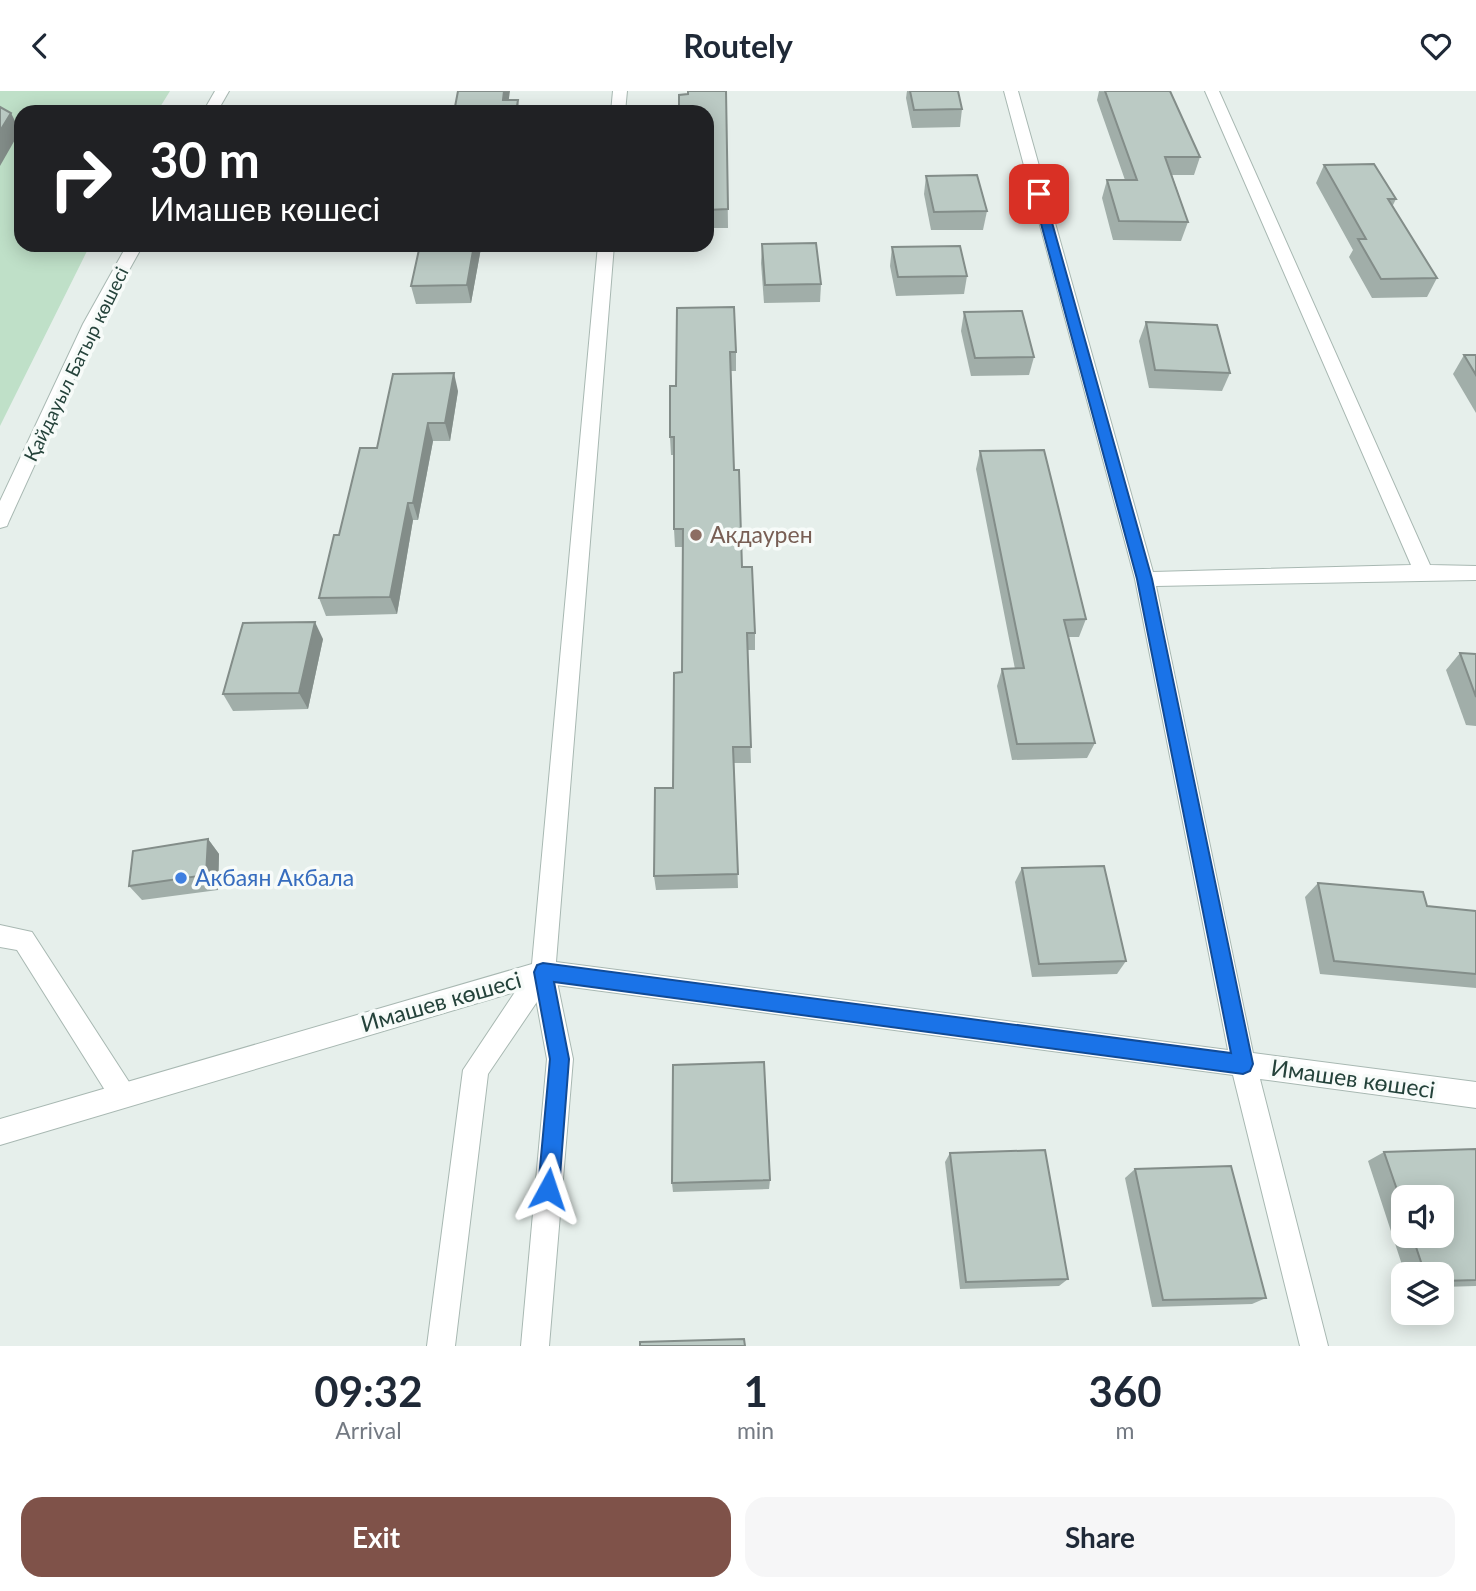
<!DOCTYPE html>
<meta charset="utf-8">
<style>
body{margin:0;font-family:Lato,sans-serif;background:#f6f6f7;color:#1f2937;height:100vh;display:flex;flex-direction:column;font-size:26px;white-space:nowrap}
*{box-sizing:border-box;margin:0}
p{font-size:23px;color:#747a83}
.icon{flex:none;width:38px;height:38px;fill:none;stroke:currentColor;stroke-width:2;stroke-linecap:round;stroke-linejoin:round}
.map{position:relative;height:1255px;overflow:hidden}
.side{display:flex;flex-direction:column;background:#fff;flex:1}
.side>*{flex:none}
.guide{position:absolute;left:14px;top:14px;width:700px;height:147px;border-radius:21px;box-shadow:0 4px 18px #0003;background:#202124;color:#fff;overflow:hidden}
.controls{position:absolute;left:1391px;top:1094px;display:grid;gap:14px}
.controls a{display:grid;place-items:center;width:63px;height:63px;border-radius:14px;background:#fff;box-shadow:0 4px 18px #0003;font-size:35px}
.pin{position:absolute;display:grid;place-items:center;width:60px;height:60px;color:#fff;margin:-30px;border-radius:14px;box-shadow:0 4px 10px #0006}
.me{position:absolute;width:77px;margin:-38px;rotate:5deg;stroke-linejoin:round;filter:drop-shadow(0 0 5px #0008)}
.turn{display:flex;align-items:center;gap:24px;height:147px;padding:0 21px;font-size:32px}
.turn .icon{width:91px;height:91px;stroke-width:2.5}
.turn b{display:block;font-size:49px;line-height:60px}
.eta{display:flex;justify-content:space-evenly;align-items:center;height:119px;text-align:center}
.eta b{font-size:42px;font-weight:700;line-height:49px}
.primary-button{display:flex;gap:14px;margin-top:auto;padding:14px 21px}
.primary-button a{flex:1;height:80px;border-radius:21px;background:#7f5249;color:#fff;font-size:28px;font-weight:700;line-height:80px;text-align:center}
.primary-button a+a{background:#f6f6f7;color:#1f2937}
header{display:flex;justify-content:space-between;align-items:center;height:91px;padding:0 21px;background:#fff;font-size:32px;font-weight:700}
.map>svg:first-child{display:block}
.green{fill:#bfe0c8}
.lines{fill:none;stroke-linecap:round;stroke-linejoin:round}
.service-casing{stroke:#a8b8b2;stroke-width:2}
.minor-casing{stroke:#a8b8b2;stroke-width:2}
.tertiary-casing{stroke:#a8b8b2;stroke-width:2}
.service{fill:#fff;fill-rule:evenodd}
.minor{fill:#fff;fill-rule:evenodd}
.tertiary{fill:#fff;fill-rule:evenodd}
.wall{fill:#a1aea9;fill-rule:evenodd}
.shaded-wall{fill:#838d89}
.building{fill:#bbcac4;stroke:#838d89;stroke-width:2}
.route{fill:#1a73e8;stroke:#114b97;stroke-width:2}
.education-dot{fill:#8d6e63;stroke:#f7fbf9;stroke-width:2.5}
.shop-dot{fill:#3f7fe0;stroke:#f7fbf9;stroke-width:2.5}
.labels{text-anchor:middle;stroke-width:7;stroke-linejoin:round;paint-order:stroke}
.far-street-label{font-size:19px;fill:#24423a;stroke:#f7fbf9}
.education-label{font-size:23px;fill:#785e54;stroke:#f7fbf9;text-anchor:start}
.shop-label{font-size:23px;fill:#366cbe;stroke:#f7fbf9;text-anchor:start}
.street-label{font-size:23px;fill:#24423a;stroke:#f7fbf9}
</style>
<header><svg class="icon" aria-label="back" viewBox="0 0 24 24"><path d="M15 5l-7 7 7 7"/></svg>Routely<svg class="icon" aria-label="heart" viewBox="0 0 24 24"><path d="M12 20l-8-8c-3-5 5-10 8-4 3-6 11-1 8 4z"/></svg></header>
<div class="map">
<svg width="1476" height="1255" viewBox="0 0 1476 1255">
<rect width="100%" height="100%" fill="#e6efeb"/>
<path class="green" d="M0 0H170L157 21H21V154H90L0 335Z"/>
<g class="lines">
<g class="service-casing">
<g id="service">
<path d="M0 834 32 841 131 994 135 1003 131 1012 122 1016 113 1012 17 859 0 856Z"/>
<path d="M543 870 552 873 555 881 573 968 549 1255H521L547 968 531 881 534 873Z"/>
</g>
</g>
<g class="minor-casing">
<g id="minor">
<path d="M613 0H627L625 21H611Z"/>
<path d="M1004 0H1018L1153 481 1411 474 1205 0H1219L1430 474 1476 475V489L1156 495 1253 962 1476 991V1017L1260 988 1328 1255H1300L1233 984 549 893 488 983 455 1255H427L463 979 515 901 0 1054V1028L532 873 598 154H614L556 871 1228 959 1135 488Z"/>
</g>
</g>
<g class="tertiary-casing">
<g id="tertiary">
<path d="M215 0H229L217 21H203Z"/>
<path d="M127 154H143L99 233 9 430 7 435 0 437V410L83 233Z"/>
</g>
</g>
<use href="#service" class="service"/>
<use href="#minor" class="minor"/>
<use href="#tertiary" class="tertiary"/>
</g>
<g class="wall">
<path d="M726 0 728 137H707V21L688 3Z"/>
<path d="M907 0H958L962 18 960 36 912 37 906 7Z"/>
<path d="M1099 0H1170L1200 66 1194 84H1172L1188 131 1181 150 1113 149 1102 107 1107 89H1125L1097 9Z"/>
<path d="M1324 74 1396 108 1392 116 1437 187 1427 206 1372 207 1349 166 1353 159 1316 92Z"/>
<path d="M926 85 987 120 983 139H931L924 103Z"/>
<path d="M762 153 821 193 820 211 764 212 761 172Z"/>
<path d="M420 154H489L488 157H481L471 212 416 213 411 195Z"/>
<path d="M892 156 967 185 964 203 896 205 890 175Z"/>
<path d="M677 217 736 261V280H731L734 379 742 476 755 542V559H747L751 672H734L738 797 656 799 654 785 673 697 682 581 683 456H675L674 438V364H671L670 346 676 295Z"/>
<path d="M964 221 1034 266 1029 284 971 285 961 240Z"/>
<path d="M1146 231 1230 282 1222 300 1149 297 1139 250Z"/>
<path d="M1464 264H1476V322L1453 283Z"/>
<path d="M458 300 450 350H433L418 429H413L397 523 326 525 319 507 339 444 377 357Z"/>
<path d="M980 360 1086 528 1079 546H1068L1095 652 1087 667 1012 669 997 595 1002 578H1015L976 378Z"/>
<path d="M323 548 308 618 233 620 223 603Z"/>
<path d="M1460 562 1476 563V635L1466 634 1446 579Z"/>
<path d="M208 748 219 763 218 799 142 809 129 795Z"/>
<path d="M1022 777 1126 870 1117 883 1032 886 1015 791Z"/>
<path d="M1318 792 1427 815 1476 820V897L1320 883 1305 806Z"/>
<path d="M1476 1058V1195L1442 1196V1183H1405L1368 1070 1384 1061ZM1404 1106 1442 1144H1404Z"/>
<path d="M950 1062 1068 1188 1059 1195 960 1198 945 1071Z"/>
<path d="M1135 1078 1266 1207 1252 1213 1152 1216 1125 1087Z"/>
<path d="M770 1089 769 1098 673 1101 672 1092Z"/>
</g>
<g class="shaded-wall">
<path d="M504 0H510L507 21 503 9Z"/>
<path d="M518 9 519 21H516Z"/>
<path d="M11 22 20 40 0 75V40Z"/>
<path d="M474 154H480L481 157 471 212 467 194Z"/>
<path d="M454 282 458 300 450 350 445 332Z"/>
<path d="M428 332 433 350 418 429 413 412Z"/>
<path d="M408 412 413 429 397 523 390 506Z"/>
<path d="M315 531 323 548 308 618 299 602Z"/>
<path d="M208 748 219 763 218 799 206 784Z"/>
</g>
<g class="building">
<path d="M458 0H504L503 9H518L516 21H454Z"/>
<path d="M688 0H726L728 118 707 119V21H679V4L688 3Z"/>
<path d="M910 0H958L962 18 914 19Z"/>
<path d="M1105 0H1170L1200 66H1165L1188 131 1119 130 1107 89H1137Z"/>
<path d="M0 16 11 22 0 40Z"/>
<path d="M1374 73 1396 108H1388L1437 187 1381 188 1358 148H1366L1324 74Z"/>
<path d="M977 84 987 120 934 121 926 85Z"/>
<path d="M816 152 821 193 765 194 762 153Z"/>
<path d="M420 154H474L467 194 411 195Z"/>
<path d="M960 155 967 185 898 186 892 156Z"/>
<path d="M734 216 736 261H730L734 379H739L742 476H752L755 542H747L751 656H733L738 783 654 785 655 697H673L674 582 682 581 683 438H674V346H670V295H676L677 217Z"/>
<path d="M1022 220 1034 266 975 267 964 221Z"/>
<path d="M1146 231 1217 234 1230 282 1155 279Z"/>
<path d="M1464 264H1476V284Z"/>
<path d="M454 282 445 332H428L413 412H408L390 506 319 507 334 444H339L360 357H377L393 283Z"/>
<path d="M1044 359 1086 528 1064 529 1095 652 1017 653 1002 578 1024 577 980 360Z"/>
<path d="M315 531 299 602 223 603 243 532Z"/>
<path d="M1460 562 1476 563V606Z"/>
<path d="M208 748 206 784 129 795 133 760Z"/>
<path d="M1104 775 1126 870 1039 873 1022 777Z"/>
<path d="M1318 792 1423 801 1427 815 1476 820V883L1334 870Z"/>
<path d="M764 971 770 1089 672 1092 673 974Z"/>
<path d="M1476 1058V1189L1442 1190V1183H1425L1412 1144H1442V1106H1404V1119L1384 1061Z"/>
<path d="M1045 1059 1068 1188 966 1191 950 1062Z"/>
<path d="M1231 1075 1266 1207 1163 1209 1135 1078Z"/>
<path d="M744 1248 745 1255H640V1251Z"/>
</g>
<path class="route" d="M1039 99 1044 103 1152 488 1253 973 1250 980 1243 983 554 891 569 968 559 1098 556 1106 548 1109 541 1106 538 1098 550 968 534 881 537 874 543 872 1231 962 1137 488 1033 103Z"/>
<circle class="education-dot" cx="696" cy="444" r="7"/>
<circle class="shop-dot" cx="181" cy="787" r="7"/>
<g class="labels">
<g class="far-street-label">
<text transform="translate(76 273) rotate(-64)" y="7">Қайдауыл Батыр көшесі</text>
</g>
<g class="education-label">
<text x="710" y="452">Акдаурен</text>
</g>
<g class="shop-label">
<text x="195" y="795">Акбаян Акбала</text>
</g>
<g class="street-label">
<text transform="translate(441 911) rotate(-16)" y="8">Имашев көшесі</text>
<text transform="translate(1353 988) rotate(8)" y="8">Имашев көшесі</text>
</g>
</g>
</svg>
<div class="controls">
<a><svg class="icon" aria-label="sound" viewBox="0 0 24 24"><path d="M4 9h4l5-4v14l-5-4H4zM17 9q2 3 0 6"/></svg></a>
<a><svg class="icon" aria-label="layers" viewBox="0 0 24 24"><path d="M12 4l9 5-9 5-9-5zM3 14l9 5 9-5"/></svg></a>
</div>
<div class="pin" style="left:1039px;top:103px;background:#d93025"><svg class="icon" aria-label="arrive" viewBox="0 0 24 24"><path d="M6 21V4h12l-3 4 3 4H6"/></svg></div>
<svg class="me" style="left:548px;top:1098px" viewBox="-20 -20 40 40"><path d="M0-17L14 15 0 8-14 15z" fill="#1a73e8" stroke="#fff" stroke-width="4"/></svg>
<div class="guide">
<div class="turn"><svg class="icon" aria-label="right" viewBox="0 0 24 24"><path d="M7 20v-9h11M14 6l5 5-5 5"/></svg><div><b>30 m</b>Имашев көшесі</div></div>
</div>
</div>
<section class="side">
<div class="eta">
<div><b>09:32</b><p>Arrival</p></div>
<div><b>1</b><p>min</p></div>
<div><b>360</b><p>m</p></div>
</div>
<div class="primary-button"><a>Exit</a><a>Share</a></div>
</section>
